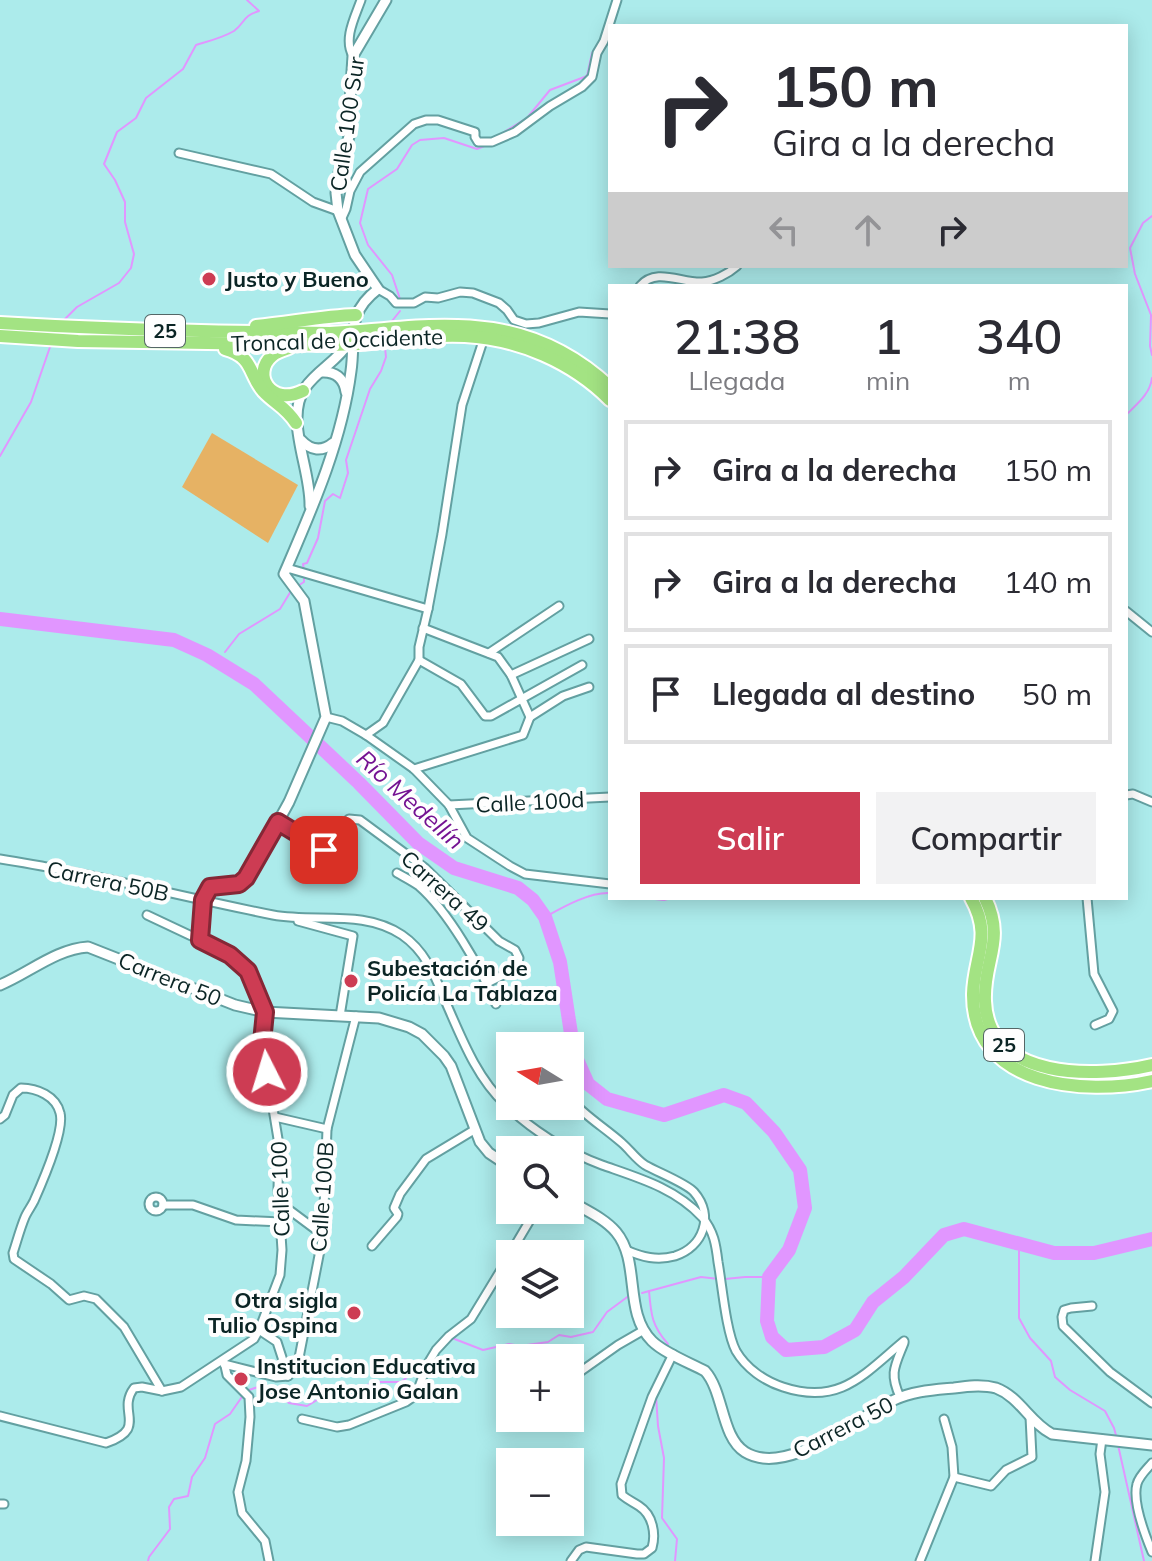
<!DOCTYPE html>
<html lang="es">
<meta charset="utf-8">
<style>
body{margin:0;font-family:Mulish,sans-serif;background:#f2f2f3;color:#2b2b33;height:100vh;display:flex;flex-direction:column;font-size:30px;white-space:nowrap}
*{box-sizing:border-box;margin:0}
p{font-size:26px;color:#7c7c81}
.icon{flex:none;width:44px;height:44px;fill:none;stroke:currentColor;stroke-width:2;stroke-linecap:round;stroke-linejoin:round}
.map{position:relative;flex:1;overflow:hidden}
.side{position:absolute;left:608px;top:284px;width:520px;height:616px;display:flex;flex-direction:column;background:#fff;border-radius:0px;box-shadow:0 4px 20px #0003}
.side>*{flex:none}
.guide{position:absolute;left:608px;top:24px;width:520px;height:244px;border-radius:0px;box-shadow:0 4px 20px #0003;background:#fff;color:#2b2b33;overflow:hidden}
.needle{width:52px;rotate:281deg}
.fabs{position:absolute;left:496px;top:1032px;display:grid;gap:16px}
.fabs a{display:grid;place-items:center;width:88px;height:88px;border-radius:0px;background:#fff;box-shadow:0 4px 20px #0003;font-size:40px}
.pin{position:absolute;display:grid;place-items:center;width:68px;height:68px;color:#fff;margin:-34px;border-radius:16px;box-shadow:0 4px 12px #0006}
.me{position:absolute;width:88px;margin:-44px;rotate:355deg;stroke-linejoin:round;filter:drop-shadow(0 0 6px #0008)}
.turn{display:flex;align-items:center;gap:28px;height:168px;padding:0 32px;font-size:36px}
.turn .icon{width:104px;height:104px;stroke-width:2.5}
.turn b{display:block;font-size:56px;line-height:68px}
.lanes{display:flex;align-items:center;height:76px;padding:0 32px;background:#0003;justify-content:center;gap:40px;direction:ltr}
.lanes .off{opacity:.35}
.eta{display:flex;justify-content:space-evenly;align-items:center;height:136px;text-align:center}
.eta b{font-size:48px;font-weight:600;line-height:56px}
.primary-button{display:flex;gap:16px;margin-top:auto;padding:16px 32px}
.primary-button a{flex:1;height:92px;border-radius:0px;background:#cd3c53;color:#fff;font-size:32px;font-weight:600;line-height:92px;text-align:center}
.primary-button a+a{background:#f2f2f3;color:#2b2b33}
ul{padding:0;list-style:none}
li{display:flex;align-items:center;gap:24px;height:100px;margin:0 16px 12px;padding:0 16px;border:4px solid #e1e1e2;border-radius:0px}
li div{flex:1}
li b{display:block;font-size:30px}
li em{font-style:normal}
.map>svg:first-child{display:block}
.green{fill:#e6b264}
.lines{fill:none;stroke-linecap:round;stroke-linejoin:round}
.stream{stroke:#e196ff;stroke-width:2}
.river{stroke:#e196ff;stroke-width:14}
.street-casing{stroke:#63a0a1;stroke-width:11}
.secondary-casing{stroke:#63a0a1;stroke-width:13}
.highway-casing{stroke:#fff;stroke-width:16}
.street{stroke:#fff;stroke-width:7}
.secondary{stroke:#fff;stroke-width:9}
.highway{stroke:#a3e383;stroke-width:12}
.highway-bridge-casing{stroke:#fff;stroke-width:16;stroke-linecap:butt}
.highway-bridge{stroke:#a3e383;stroke-width:12}
.route-casing{stroke:#852736;stroke-width:20}
.route{stroke:#cd3c53;stroke-width:14}
.poi-dot{fill:#cd3c53;stroke:#fefefe;stroke-width:3}
.labels{text-anchor:middle;stroke-width:8;stroke-linejoin:round;paint-order:stroke}
.shield{fill:#fefefe;stroke:#546666;stroke-width:2}
.shield-label{font-size:20px;font-weight:bold;fill:#0b2525}
.street-label{font-size:22px;fill:#0b2525;stroke:#fefefe}
.poi-label{font-size:22px;font-weight:bold;fill:#0b2525;stroke:#fefefe;text-anchor:start}
.water-label{font-size:24px;font-style:italic;fill:#741292;stroke:#fefefe}
</style>
<div class="map">
<svg width="1152" height="1561" viewBox="0 0 1152 1561">
<rect width="100%" height="100%" fill="#acebeb"/>
<path class="green" d="M212 433 298 485 268 543 182 487Z"/>
<g class="lines">
<g class="stream">
<path d="M501 134 527 118 550 90 587 76 592 53 603 36"/>
<path d="M1152 216 1143 223 1130 248 1135 274 1151 315 1150 346 1152 355"/>
<path d="M400 299 392 275 368 245 360 223 368 189 397 169 412 145 420 140 444 138 477 149 487 145"/>
<path d="M64 320 77 307 119 283 131 268 134 254 125 222V202L115 180 104 164 117 132 136 118 146 98 183 69 196 45C209 41 222 38 234 31 246 22 242 16 259 11L247 0"/>
<path d="M392 321 400 311"/>
<path d="M1126 415C1137 404 1150 394 1152 378"/>
<path d="M0 456 31 402 50 347"/>
<path d="M304 571 303 564 307 563 318 538 325 501 333 494 340 498 348 473 346 460 370 389 381 371 386 357 385 348"/>
<path d="M296 587 304 582V577"/>
<path d="M225 652 239 634 280 609 291 591"/>
<path d="M646 898 664 900 671 898"/>
<path d="M545 917C563 907 589 892 610 893"/>
<path d="M1019 1245V1318L1030 1338 1051 1361 1055 1377 1070 1390 1105 1411 1114 1428 1117 1439"/>
<path d="M725 1279 745 1277H769"/>
<path d="M649 1291C651 1315 652 1326 668 1344"/>
<path d="M642 1293 701 1277 719 1279"/>
<path d="M452 1338 483 1350 509 1344 520 1346 548 1342 559 1335 571 1337 593 1332 607 1312 630 1295"/>
<path d="M656 1395 658 1426 664 1458 662 1518 677 1539 675 1561"/>
<path d="M1118 1445 1144 1561"/>
<path d="M148 1561 149 1557 170 1529 169 1507 174 1499 188 1496 192 1477 205 1458 215 1424 230 1414 246 1391 261 1386 273 1388 289 1403 307 1406 327 1394 352 1391 375 1382H401L424 1364"/>
</g>
<path class="river" d="M0 619 174 640 207 655 254 684 359 783 418 843 454 868 518 888 533 900 545 917 560 962 574 1053 588 1084 607 1099 664 1115 724 1095 746 1103 774 1132 800 1170 805 1208 789 1250 769 1277 767 1321 772 1337 786 1350 824 1347 855 1330 873 1302 904 1277 944 1235 964 1229 1054 1253H1094L1152 1239"/>
<g class="street-casing">
<g id="street">
<path d="M353 56C343 39 355 17 361 0"/>
<path d="M179 153 271 174 313 202 338 211"/>
<path d="M341 220 346 209 350 191 360 172 414 124 426 120H438L475 132V137L478 142H492L515 132 550 106 582 87 592 77 597 53 604 41 617 0"/>
<path d="M640 286C656 267 681 283 702 282 714 281 728 274 737 266"/>
<path d="M378 289 390 296 396 303H414L425 297 438 298 460 292 473 293 499 303 507 310 514 320 526 324 539 323 579 312 610 314"/>
<path d="M287 568 428 609 442 534 462 405 484 338"/>
<path d="M1126 611 1152 632"/>
<path d="M489 653 559 606"/>
<path d="M419 660 461 684 485 716H491L582 665"/>
<path d="M511 675 589 639"/>
<path d="M326 717 342 721 366 735 414 769 449 805 467 838 510 866 525 874 610 884"/>
<path d="M530 717 563 696 589 687"/>
<path d="M366 735 383 723 419 660V647L428 609"/>
<path d="M414 769 523 735 530 717 511 675 498 657 423 628"/>
<path d="M1126 795 1133 794 1152 802"/>
<path d="M449 805 610 797"/>
<path d="M278 822 324 850 329 849 343 825 349 819 360 820 425 868 499 941 515 950 519 958 517 968 487 983"/>
<path d="M0 859C92 873 182 897 273 915 316 923 363 909 402 935 427 952 436 979 447 1005 462 1039 477 1078 505 1104 531 1130 567 1152 602 1165 639 1178 675 1188 702 1217 714 1231 716 1245 718 1262 722 1284 726 1332 736 1351 746 1368 764 1381 783 1387 840 1406 864 1374 904 1341"/>
<path d="M397 873C404 877 412 881 419 886 448 911 481 969 496 1004"/>
<path d="M1087 898 1094 974 1113 1011 1109 1019 1095 1025"/>
<path d="M147 915 200 940"/>
<path d="M298 921 353 936 340 1016"/>
<path d="M570 1099C585 1116 605 1128 622 1143 630 1150 636 1159 645 1165 657 1172 686 1183 694 1192 715 1216 703 1247 675 1256 657 1261 642 1257 626 1250"/>
<path d="M275 1117 327 1129"/>
<path d="M0 1119 5 1115 13 1095 21 1088C37 1088 56 1096 60 1113 65 1131 42 1183 34 1201 31 1207 27 1212 25 1217 20 1229 17 1241 13 1253L14 1259 51 1284 69 1300 84 1296 96 1299 124 1327 162 1391"/>
<circle cx="156" cy="1204" r="7"/>
<path d="M280 1203 323 1235"/>
<path d="M163 1205H193L236 1220 281 1222"/>
<path d="M372 1246 397 1217 398 1214 394 1208 400 1194 426 1159 474 1130"/>
<path d="M510 1254 536 1210"/>
<path d="M1092 1306 1071 1308 1064 1310 1062 1317 1063 1326 1110 1372 1152 1403"/>
<path d="M259 1330 277 1342 288 1376"/>
<path d="M224 1364 276 1377 288 1376"/>
<path d="M225 1366 227 1375 249 1397 250 1417 246 1461 238 1492 242 1513 265 1541 269 1561"/>
<path d="M288 1376 297 1368 323 1235 327 1129 356 1016"/>
<path d="M570 1379 618 1345 644 1330"/>
<path d="M900 1397C889 1373 895 1366 904 1343"/>
<path d="M0 1416 106 1443C149 1428 116 1412 134 1388L142 1387 162 1391 181 1387 254 1339 259 1330 280 1275 282 1250 278 1189 279 1145 262 1042 265 1012"/>
<path d="M302 1419 337 1427 349 1425 406 1402 416 1395 427 1365 436 1350 449 1336 471 1319 510 1255"/>
<path d="M944 1419 952 1447 954 1477"/>
<path d="M549 1423 551 1418"/>
<path d="M1152 1463C1147 1469 1139 1476 1137 1484 1132 1502 1145 1535 1152 1552"/>
<path d="M0 1504H4"/>
<path d="M571 1561 579 1550 586 1547 637 1554H644L652 1548C656 1534 653 1515 639 1506 633 1502 628 1500 622 1495L621 1484 652 1397 673 1354"/>
<path d="M920 1561 954 1477 991 1486 1006 1470 1032 1457 1030 1417"/>
<path d="M1095 1561 1105 1492 1100 1454 1102 1439"/>
</g>
</g>
<g class="secondary-casing">
<g id="secondary">
<path d="M321 372C335 371 344 378 346 392"/>
<path d="M301 440C311 451 322 452 333 443"/>
<path d="M310 506C311 469 284 419 305 388 317 370 338 361 349 342"/>
<path d="M0 985C29 973 56 949 88 947L235 1005 265 1012 379 1018 409 1027 422 1034 444 1056 451 1066 480 1142 489 1153 510 1167"/>
<path d="M265 1012 248 971 230 955 200 940 203 900 210 887C231 882 238 890 252 869L289 802 326 717 304 601 284 574C312 509 342 442 351 371 356 336 345 314 378 289L355 255 338 211 336 193 339 173 351 129 350 102 353 56 386 0"/>
<path d="M570 1201C585 1210 604 1218 616 1232 641 1262 623 1312 652 1341 664 1353 690 1363 705 1371 724 1392 721 1437 745 1452 787 1478 856 1418 894 1400 913 1391 933 1390 954 1388 967 1386 982 1384 996 1388 1020 1397 1030 1423 1052 1434L1152 1445"/>
</g>
</g>
<g class="highway-casing">
<g id="highway">
<path d="M0 323C110 330 220 332 330 333"/>
<path d="M256 326C290 323 322 316 356 315"/>
<path d="M361 331C456 322 534 316 610 387"/>
<path d="M0 336 78 341 330 345"/>
<path d="M360 344C395 341 430 334 465 336 519 339 572 362 610 400"/>
<path d="M289 348C283 350 276 352 272 356 251 374 271 407 303 391"/>
<path d="M225 349C254 357 248 373 263 391 275 404 285 406 296 423"/>
<path d="M971 898C993 937 974 956 973 994 972 1087 1085 1096 1152 1081"/>
<path d="M985 898C1006 941 983 960 985 1001 988 1081 1096 1078 1152 1065"/>
</g>
</g>
<use href="#street" class="street"/>
<use href="#secondary" class="secondary"/>
<use href="#highway" class="highway"/>
<g class="highway-bridge-casing">
<g id="highway-bridge">
<path d="M330 333 361 331"/>
<path d="M330 345 360 344"/>
</g>
</g>
<use href="#highway-bridge" class="highway-bridge"/>
</g>
<g class="lines">
<g class="route-casing">
<path id="route" d="M267 1072 262 1042 265 1012 248 971 230 955 200 940 203 900 210 887 239 884 246 878 278 822 324 850"/>
</g>
<use href="#route" class="route"/>
</g>
<g class="poi-dot">
<circle cx="209" cy="279" r="8"/>
<circle cx="351" cy="981" r="8"/>
<circle cx="354" cy="1313" r="8"/>
<circle cx="241" cy="1379" r="8"/>
</g>
<g class="labels">
<g class="shield">
<rect x="145" y="315" width="40" height="32" rx="6"/>
<rect x="984" y="1029" width="40" height="32" rx="6"/>
</g>
<g class="shield-label">
<text x="165" y="338">25</text>
<text x="1004" y="1052">25</text>
</g>
<g class="street-label">
<text transform="translate(347 124) rotate(-82)" y="8">Calle 100 Sur</text>
<text transform="translate(337 340) rotate(-2)" y="8">Troncal de Occidente</text>
<text transform="translate(530 802) rotate(-3)" y="8">Calle 100d</text>
<text transform="translate(108 881) rotate(12)" y="8">Carrera 50B</text>
<text transform="translate(445 891) rotate(42)" y="8">Carrera 49</text>
<text transform="translate(170 979) rotate(22)" y="8">Carrera 50</text>
<text transform="translate(280 1189) rotate(-92)" y="8">Calle 100</text>
<text transform="translate(322 1197) rotate(-86)" y="8">Calle 100B</text>
<text transform="translate(843 1427) rotate(-27)" y="8">Carrera 50</text>
</g>
<g class="poi-label">
<text x="225" y="287">Justo y Bueno</text>
<text x="367" y="976">Subestación de<tspan x="367" dy="25">Policía La Tablaza</tspan></text>
<text x="338" y="1308" text-anchor="end">Otra sigla<tspan x="338" dy="25">Tulio Ospina</tspan></text>
<text x="257" y="1374">Institucion Educativa<tspan x="257" dy="25">Jose Antonio Galan</tspan></text>
</g>
<g class="water-label">
<text transform="translate(410 800) rotate(42)" y="8">Río Medellín</text>
</g>
</g>
</svg>
<div class="fabs">
<a><svg class="needle" viewBox="-14 -14 28 28"><path d="M0-13l5 13h-10z" fill="#e53935"/><path d="M0 13l5-13h-10z" fill="#7c7c81"/></svg></a>
<a><svg class="icon" aria-label="search" viewBox="0 0 24 24"><circle cx="10" cy="10" r="6"/><path d="M15 15l6 6"/></svg></a>
<a><svg class="icon" aria-label="layers" viewBox="0 0 24 24"><path d="M12 4l9 5-9 5-9-5zM3 14l9 5 9-5"/></svg></a>
<a>+</a>
<a>−</a>
</div>
<div class="pin" style="left:324px;top:850px;background:#d93025"><svg class="icon" aria-label="arrive" viewBox="0 0 24 24"><path d="M6 21V4h12l-3 4 3 4H6"/></svg></div>
<svg class="me" style="left:267px;top:1072px" viewBox="-20 -20 40 40"><circle r="17" fill="#cd3c53" stroke="#fff" stroke-width="3"/><path d="M0-11L8 9 0 5-8 9z" fill="#fff"/></svg>
<div class="guide">
<div class="turn"><svg class="icon" aria-label="right" viewBox="0 0 24 24"><path d="M7 20v-9h11M14 6l5 5-5 5"/></svg><div><b>150 m</b>Gira a la derecha</div></div>
<div class="lanes"><svg class="icon off" aria-label="left" viewBox="0 0 24 24"><path d="M17 20v-9H6M10 6l-5 5 5 5"/></svg><svg class="icon off" aria-label="ahead" viewBox="0 0 24 24"><path d="M12 20V5M6 11l6-6 6 6"/></svg><svg class="icon" aria-label="right" viewBox="0 0 24 24"><path d="M7 20v-9h11M14 6l5 5-5 5"/></svg></div>
</div>
<section class="side">
<div class="eta">
<div><b>21:38</b><p>Llegada</p></div>
<div><b>1</b><p>min</p></div>
<div><b>340</b><p>m</p></div>
</div>
<ul>
<li><svg class="icon" aria-label="right" viewBox="0 0 24 24"><path d="M7 20v-9h11M14 6l5 5-5 5"/></svg><div><b>Gira a la derecha</b></div><em>150 m</em></li>
<li><svg class="icon" aria-label="right" viewBox="0 0 24 24"><path d="M7 20v-9h11M14 6l5 5-5 5"/></svg><div><b>Gira a la derecha</b></div><em>140 m</em></li>
<li><svg class="icon" aria-label="arrive" viewBox="0 0 24 24"><path d="M6 21V4h12l-3 4 3 4H6"/></svg><div><b>Llegada al destino</b></div><em>50 m</em></li>
</ul>
<div class="primary-button"><a>Salir</a><a>Compartir</a></div>
</section>
</div>
